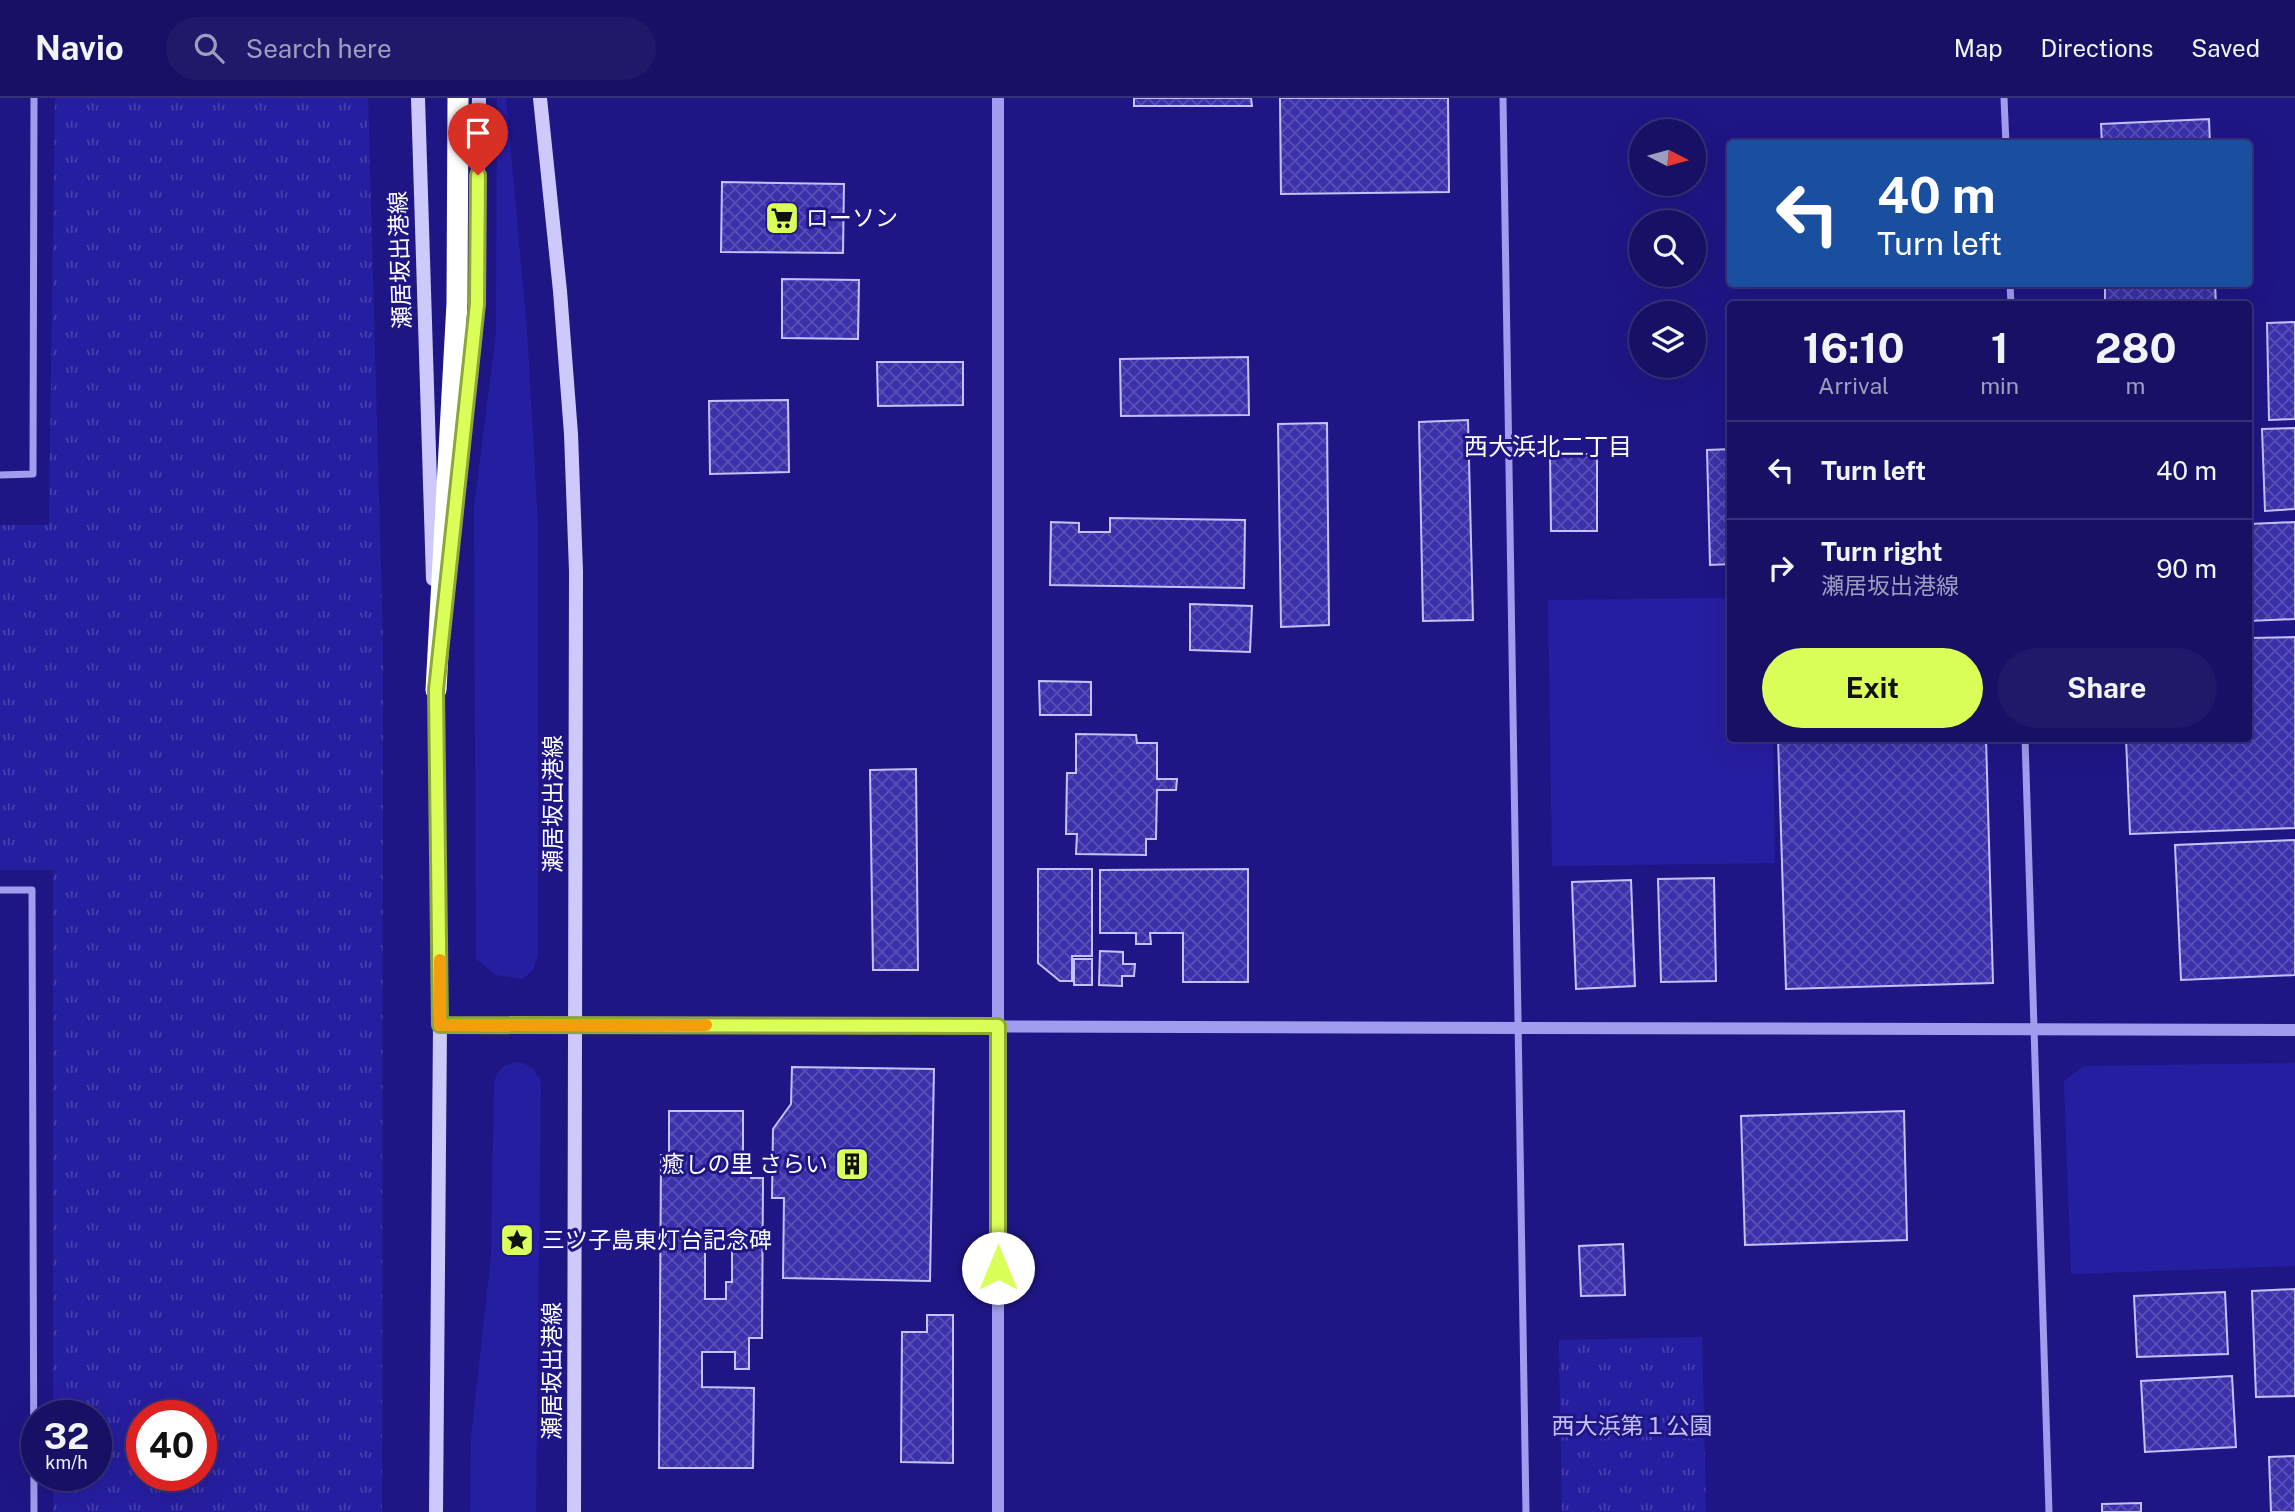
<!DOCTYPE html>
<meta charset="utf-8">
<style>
body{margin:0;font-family:"Public Sans","Noto Sans JP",sans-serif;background:#20196a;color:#f1f3f6;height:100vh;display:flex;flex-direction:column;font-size:26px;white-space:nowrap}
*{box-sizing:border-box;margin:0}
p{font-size:23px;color:#9e9dbf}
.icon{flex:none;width:38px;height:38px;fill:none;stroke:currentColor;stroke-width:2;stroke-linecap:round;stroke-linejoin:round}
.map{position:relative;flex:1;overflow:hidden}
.sheet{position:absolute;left:1727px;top:203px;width:525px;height:441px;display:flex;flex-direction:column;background:#171064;border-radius:7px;box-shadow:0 7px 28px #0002,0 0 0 2px #363078}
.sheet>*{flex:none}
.hud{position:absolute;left:1727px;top:42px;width:525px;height:147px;border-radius:7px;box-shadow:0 7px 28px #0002,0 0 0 2px #363078;background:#1a4fa0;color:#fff;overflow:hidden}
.needle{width:46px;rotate:96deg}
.buttons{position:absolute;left:1629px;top:21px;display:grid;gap:14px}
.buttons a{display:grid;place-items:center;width:77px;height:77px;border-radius:50%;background:#171064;box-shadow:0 7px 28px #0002,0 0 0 2px #363078;font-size:35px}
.speed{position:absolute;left:21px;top:1302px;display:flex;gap:14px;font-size:35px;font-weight:700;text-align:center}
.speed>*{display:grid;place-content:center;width:91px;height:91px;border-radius:50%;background:#171064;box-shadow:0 7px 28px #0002,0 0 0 2px #363078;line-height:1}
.speed small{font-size:18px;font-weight:400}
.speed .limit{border:10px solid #d22;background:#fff;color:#111}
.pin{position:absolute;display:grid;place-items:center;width:60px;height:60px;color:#fff;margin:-72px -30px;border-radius:50% 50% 50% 0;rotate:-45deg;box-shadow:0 0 7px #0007}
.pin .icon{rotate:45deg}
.me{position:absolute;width:77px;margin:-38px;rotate:0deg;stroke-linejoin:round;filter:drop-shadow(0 0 5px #0008)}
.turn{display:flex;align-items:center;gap:24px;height:147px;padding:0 35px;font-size:32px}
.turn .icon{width:91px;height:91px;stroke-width:2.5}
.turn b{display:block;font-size:49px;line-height:60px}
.eta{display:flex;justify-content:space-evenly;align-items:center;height:119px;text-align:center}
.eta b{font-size:42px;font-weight:700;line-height:49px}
.cta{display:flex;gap:14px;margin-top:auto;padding:14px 35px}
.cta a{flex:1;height:80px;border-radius:42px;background:#daff58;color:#111;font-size:28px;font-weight:700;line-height:80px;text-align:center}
.cta a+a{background:#20196a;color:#f1f3f6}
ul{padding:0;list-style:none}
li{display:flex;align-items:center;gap:21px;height:98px;padding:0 35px;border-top:2px solid #363078}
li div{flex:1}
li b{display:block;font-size:26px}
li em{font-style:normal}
header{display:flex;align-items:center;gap:42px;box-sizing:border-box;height:98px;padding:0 35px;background:#171064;border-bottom:2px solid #363078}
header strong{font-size:33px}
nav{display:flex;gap:38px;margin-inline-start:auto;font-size:24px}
.search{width:490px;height:63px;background:#20196a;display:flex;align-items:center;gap:18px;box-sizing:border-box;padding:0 24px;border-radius:38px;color:#9e9dbf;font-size:26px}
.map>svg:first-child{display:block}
.grass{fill:#261ea0}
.park{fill:url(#park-tufts);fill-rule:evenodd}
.building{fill:url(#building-cross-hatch);stroke:#c5c1fa;stroke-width:2;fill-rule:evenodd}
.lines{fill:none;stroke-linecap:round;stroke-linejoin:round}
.minor{stroke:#a19cee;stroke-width:7}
.tertiary{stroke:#a19cee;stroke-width:12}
.secondary{stroke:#cdc9fa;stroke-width:14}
.motorway{stroke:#fff;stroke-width:21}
.route-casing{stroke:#8ea639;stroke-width:18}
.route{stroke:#daff58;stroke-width:12}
.slow{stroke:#f59e0b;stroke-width:12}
.labels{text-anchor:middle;stroke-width:6;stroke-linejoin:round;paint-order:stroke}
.poi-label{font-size:23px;fill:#fff;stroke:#1f1686;text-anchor:start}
.street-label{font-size:23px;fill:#fff;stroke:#1f1686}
.park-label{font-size:23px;fill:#c5c1fa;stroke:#1f1686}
.neighbourhood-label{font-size:24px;fill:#fff;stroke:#1f1686}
</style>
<header>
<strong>Navio</strong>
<div class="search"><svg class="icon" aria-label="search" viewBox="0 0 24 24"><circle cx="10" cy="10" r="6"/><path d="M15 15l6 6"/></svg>Search here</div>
<nav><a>Map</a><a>Directions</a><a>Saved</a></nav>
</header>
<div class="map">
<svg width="2295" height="1414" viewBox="0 0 2295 1414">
<defs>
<pattern id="park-tufts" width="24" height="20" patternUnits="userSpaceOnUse" patternTransform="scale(1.75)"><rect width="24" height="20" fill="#261ea0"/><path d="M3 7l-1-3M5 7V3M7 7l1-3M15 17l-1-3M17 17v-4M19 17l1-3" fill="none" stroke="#4740ae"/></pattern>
<pattern id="building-cross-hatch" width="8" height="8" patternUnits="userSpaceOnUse" patternTransform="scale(1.75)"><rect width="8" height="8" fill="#3a31aa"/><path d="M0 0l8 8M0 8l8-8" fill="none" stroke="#5850b7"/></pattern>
</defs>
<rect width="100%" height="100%" fill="#1f1686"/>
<g class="grass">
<path d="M497 0H506L527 232 538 426V857L533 872 523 881 496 877 476 861 474 410 496 235Z"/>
<path d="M1731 500V640L1773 641 1775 765 1552 768 1548 502Z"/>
<path d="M521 964 534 971 541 984 536 1414H470L471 1340 491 1159 494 984C499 969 506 965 521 964Z"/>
<path d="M2295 965V1168L2071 1176 2064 983 2084 968Z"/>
</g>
<g class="park">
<path d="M55 0H368L383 546 382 1414H53V1377H96V1318H53V772H0V427H49ZM142 1318H201V1377H142Z"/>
<path d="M1702 1239 1706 1414H1562L1559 1242Z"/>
</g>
<g class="building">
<path d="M1134 0H1251L1252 8H1134Z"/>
<path d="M1280 0H1448L1449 94 1281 96Z"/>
<path d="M2209 21 2210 46H2102L2101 26Z"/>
<path d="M722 84 844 86 843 155 721 154Z"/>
<path d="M782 181 859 182 858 241 782 240Z"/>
<path d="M2105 186H2215L2216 206H2105Z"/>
<path d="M2295 224V321L2269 322 2267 225Z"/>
<path d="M1248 259 1249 317 1121 318 1120 261Z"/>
<path d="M877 264H963V307L878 308Z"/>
<path d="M788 302 789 374 710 376 709 303Z"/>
<path d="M1468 322 1473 522 1423 523 1419 324Z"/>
<path d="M1327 325 1329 527 1281 529 1278 326Z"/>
<path d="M2295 330V411L2265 413 2262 331Z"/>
<path d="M1731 351V466L1710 467 1707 352Z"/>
<path d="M1550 356H1597V433H1551Z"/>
<path d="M1110 420 1245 422 1244 490 1050 487 1051 424 1079 425V434H1110Z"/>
<path d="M2295 424V521L2249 523V426Z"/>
<path d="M1190 506 1252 508 1250 554 1190 552Z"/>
<path d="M2295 539V730L2130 736 2126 640H2249V540Z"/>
<path d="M1039 583 1091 584V617H1040Z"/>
<path d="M1076 636 1136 637 1137 645H1157V681H1177L1176 692H1157L1156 741H1146V757L1076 756 1077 736H1066L1067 675H1076Z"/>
<path d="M1778 640H1986L1993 885 1786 891Z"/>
<path d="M916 671 918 872H873L870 672Z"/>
<path d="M2295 742V877L2181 882 2175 747Z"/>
<path d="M1038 771H1092V858H1072V883H1060L1038 865Z"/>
<path d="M1248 771V884H1183V835H1150L1151 846H1136V835H1100V772Z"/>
<path d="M1714 780 1716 883 1661 884 1658 781Z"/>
<path d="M1631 782 1635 888 1576 891 1572 784Z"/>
<path d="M1100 853 1123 854V866H1135L1134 878H1122V888L1099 887Z"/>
<rect x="1074" y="861" width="18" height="26"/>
<path d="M792 969 934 971 930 1183 783 1180 784 1100H772L773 1031 791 1006Z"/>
<path d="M669 1013H743V1055L751 1054V1080H763L762 1240H749V1271H735V1254H702V1289L754 1290 753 1370H659L661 1057H669ZM705 1139H732V1184H726V1201H705Z"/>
<path d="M1904 1013 1907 1142 1745 1147 1741 1018Z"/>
<path d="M1623 1146 1625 1197 1581 1198 1579 1148Z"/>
<path d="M2295 1191V1298L2256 1299 2252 1193Z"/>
<path d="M2225 1194 2228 1256 2137 1259 2134 1198Z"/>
<path d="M927 1217H953V1365L901 1364 902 1234H927Z"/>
<path d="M2232 1278 2236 1349 2145 1354 2141 1283Z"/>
<path d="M2295 1358V1414H2271L2269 1359Z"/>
<path d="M2141 1405V1414H2102V1406Z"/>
</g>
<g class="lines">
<g class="minor">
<path d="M1503 0 1526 1414"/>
<path d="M2004 0 2006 46"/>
<path d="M2010 186 2011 206"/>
<path d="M0 377 33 376 34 0"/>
<path d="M2025 640 2049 1414"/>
<path d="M0 792H32L34 1414"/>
</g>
<g class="tertiary">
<path d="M440 927 2295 932"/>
<path d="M998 1414V0"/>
</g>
<g class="secondary">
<path d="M418 0 433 481"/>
<path d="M540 0 560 193 571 336 576 473 574 1414"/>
<path d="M456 407 476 206 479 0"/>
<path d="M436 1414 440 927 436 586"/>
</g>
<path class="motorway" d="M436 592 457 205 458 0"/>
</g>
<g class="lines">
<g class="route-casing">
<path id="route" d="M478 77 477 206 436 592 440 927 998 928V1170"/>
</g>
<use href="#route" class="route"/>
<path class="slow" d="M440 862V927H706"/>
</g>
<defs>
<g id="supermarket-square" transform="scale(1.75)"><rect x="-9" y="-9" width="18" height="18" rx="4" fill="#daff58" stroke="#1f1686"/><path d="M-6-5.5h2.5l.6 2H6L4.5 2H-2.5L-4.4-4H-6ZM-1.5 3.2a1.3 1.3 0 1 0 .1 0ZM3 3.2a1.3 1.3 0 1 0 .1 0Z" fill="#111"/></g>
<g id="building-square" transform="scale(1.75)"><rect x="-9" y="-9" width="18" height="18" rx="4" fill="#daff58" stroke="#1f1686"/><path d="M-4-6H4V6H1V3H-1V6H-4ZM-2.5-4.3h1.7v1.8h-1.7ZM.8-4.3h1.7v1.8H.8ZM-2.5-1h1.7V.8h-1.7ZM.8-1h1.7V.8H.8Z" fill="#111"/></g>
<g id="sight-square" transform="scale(1.75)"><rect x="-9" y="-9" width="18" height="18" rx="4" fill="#daff58" stroke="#1f1686"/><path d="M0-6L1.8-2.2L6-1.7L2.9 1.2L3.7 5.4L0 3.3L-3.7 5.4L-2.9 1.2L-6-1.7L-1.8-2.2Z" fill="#111"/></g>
</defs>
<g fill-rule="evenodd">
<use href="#supermarket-square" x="782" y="120"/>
<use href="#building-square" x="852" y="1066"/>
<use href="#sight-square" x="517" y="1142"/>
</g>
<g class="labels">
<g class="poi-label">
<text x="806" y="128">ローソン</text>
<text x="828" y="1074" text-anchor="end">癒しの里 さらい</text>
<text x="542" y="1150">三ツ子島東灯台記念碑</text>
</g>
<g class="street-label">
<text transform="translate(400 162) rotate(-92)" y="8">瀬居坂出港線</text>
<text transform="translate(553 706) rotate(-90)" y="8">瀬居坂出港線</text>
<text transform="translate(552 1273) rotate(-90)" y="8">瀬居坂出港線</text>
</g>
<g class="park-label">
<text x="1632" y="1336">西大浜第１公園</text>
</g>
<g class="neighbourhood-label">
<text x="1548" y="357">西大浜北二丁目</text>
</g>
</g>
</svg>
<div class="buttons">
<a><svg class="needle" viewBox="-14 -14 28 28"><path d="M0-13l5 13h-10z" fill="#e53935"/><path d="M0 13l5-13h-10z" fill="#9e9dbf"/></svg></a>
<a><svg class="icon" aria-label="search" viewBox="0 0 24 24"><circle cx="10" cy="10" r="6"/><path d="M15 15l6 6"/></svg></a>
<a><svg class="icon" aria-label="layers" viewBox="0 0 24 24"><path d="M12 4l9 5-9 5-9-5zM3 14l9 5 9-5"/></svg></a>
</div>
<div class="speed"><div>32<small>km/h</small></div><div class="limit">40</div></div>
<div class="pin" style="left:478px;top:77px;background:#d93025"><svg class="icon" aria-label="arrive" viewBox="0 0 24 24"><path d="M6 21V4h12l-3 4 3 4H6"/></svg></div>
<svg class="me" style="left:998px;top:1170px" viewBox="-20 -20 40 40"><circle r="19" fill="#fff"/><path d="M0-13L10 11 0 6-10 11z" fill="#daff58"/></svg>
<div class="hud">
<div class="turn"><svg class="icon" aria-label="left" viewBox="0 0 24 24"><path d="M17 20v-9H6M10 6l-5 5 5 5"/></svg><div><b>40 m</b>Turn left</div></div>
</div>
<section class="sheet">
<div class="eta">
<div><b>16:10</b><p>Arrival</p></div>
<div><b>1</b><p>min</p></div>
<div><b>280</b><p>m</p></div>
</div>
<ul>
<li><svg class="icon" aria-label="left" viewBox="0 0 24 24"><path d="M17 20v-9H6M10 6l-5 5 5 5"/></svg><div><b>Turn left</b></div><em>40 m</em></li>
<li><svg class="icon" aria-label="right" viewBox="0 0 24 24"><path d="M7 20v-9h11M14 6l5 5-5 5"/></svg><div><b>Turn right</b><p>瀬居坂出港線</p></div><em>90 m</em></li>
</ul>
<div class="cta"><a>Exit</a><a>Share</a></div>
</section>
</div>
